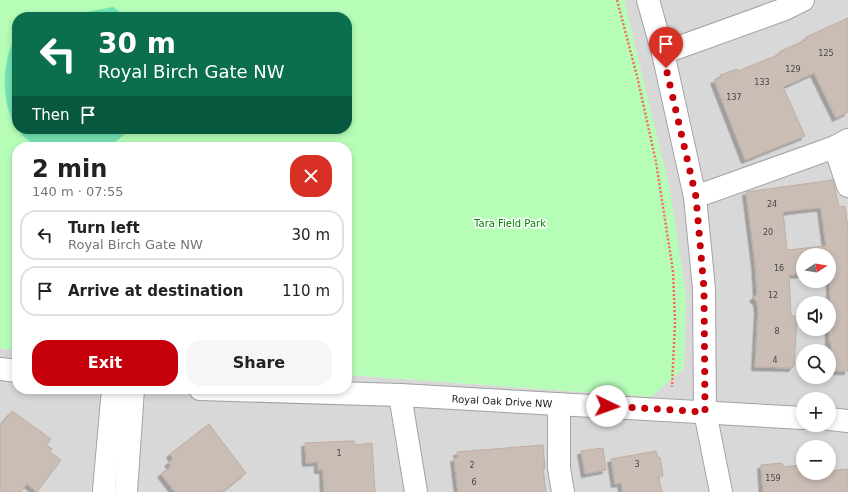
<!DOCTYPE html>
<meta charset="utf-8">
<style>
body{margin:0;font-family:"DejaVu Sans",sans-serif;background:#f6f6f6;color:#222;height:100vh;display:flex;flex-direction:column;font-size:15px;white-space:nowrap}
*{box-sizing:border-box;margin:0}
p{font-size:13px;color:#767676}
.icon{flex:none;width:22px;height:22px;fill:none;stroke:currentColor;stroke-width:2;stroke-linecap:round;stroke-linejoin:round}
.map{position:relative;flex:1;overflow:hidden}
.side{position:absolute;left:12px;top:142px;width:340px;height:252px;display:flex;flex-direction:column;background:#fff;border-radius:16px;box-shadow:0 2px 6px #0003}
.side>*{flex:none}
.top-card{position:absolute;left:12px;top:12px;width:340px;height:122px;border-radius:16px;box-shadow:0 2px 6px #0003;background:#0b6e4f;color:#fff;overflow:hidden}
.needle{width:26px;rotate:78deg}
.controls{position:absolute;left:796px;top:248px;display:grid;gap:8px}
.controls a{display:grid;place-items:center;width:40px;height:40px;border-radius:50%;background:#fff;box-shadow:0 2px 6px #0003;font-size:20px}
.pin{position:absolute;display:grid;place-items:center;width:34px;height:34px;color:#fff;margin:-41px -17px;border-radius:50% 50% 50% 0;rotate:-45deg;box-shadow:0 0 4px #0007}
.pin .icon{rotate:45deg}
.me{position:absolute;width:44px;margin:-22px;rotate:93deg;stroke-linejoin:round;filter:drop-shadow(0 0 3px #0008)}
.turn{display:flex;align-items:center;gap:14px;height:84px;padding:0 20px;font-size:18px}
.turn .icon{width:52px;height:52px;stroke-width:2.5}
.turn b{display:block;font-size:28px;line-height:34px}
.then{display:flex;align-items:center;height:38px;padding:0 20px;background:#0003;gap:8px;font-size:15px}
.round{display:grid;place-items:center;flex:none;width:42px;height:42px;border-radius:16px;background:#f6f6f6}
.overview{display:flex;align-items:center;justify-content:space-between;height:68px;padding:0 20px}
h1{font-size:24px;font-weight:700;line-height:30px}
.button{display:flex;gap:8px;margin-top:auto;padding:8px 20px}
.button a{flex:1;height:46px;border-radius:16px;background:#c6000a;color:#fff;font-size:16px;font-weight:700;line-height:46px;text-align:center}
.button a+a{background:#f6f6f6;color:#222}
ul{padding:0;list-style:none}
li{display:flex;align-items:center;gap:12px;height:50px;margin:0 8px 6px;padding:0 12px;border:2px solid #e0e0e0;border-radius:16px}
li div{flex:1}
li b{display:block;font-size:15px}
li em{font-style:normal}
.map>svg:first-child{display:block}
.residential{fill:#d9d8d8;fill-rule:evenodd}
.park{fill:#b6fdb8;fill-rule:evenodd}
.pitch{fill:#75e4b4}
.building{fill:#c9bdb5;stroke:#c0ada0;fill-rule:evenodd;filter:url(#shadow)}
.lines{fill:none;stroke-linecap:round;stroke-linejoin:round}
.minor-casing{stroke:#a2a2a2;stroke-width:24}
.path{stroke:#ff675f;stroke-width:2.5;stroke-dasharray:2 2;stroke-linecap:butt}
.minor{stroke:#fff;stroke-width:22}
.route{stroke:#c6000a;stroke-width:7;stroke-dasharray:0 12.6}
.labels{text-anchor:middle;stroke-width:3;stroke-linejoin:round;paint-order:stroke}
.number-label{font-size:8px;fill:#464442}
.park-label{font-size:10px;fill:#037f07;stroke:#fff}
.street-label{font-size:10px;fill:#1b1b1b;stroke:#fff}
</style>
<div class="map">
<svg width="848" height="492" viewBox="0 0 848 492">
<defs>
<filter id="shadow"><feDropShadow dx="-3.5" dy="3.5" stdDeviation="0" flood-color="#0004"/></filter>
</defs>
<rect width="100%" height="100%" fill="#eee8df"/>
<path class="residential" d="M624 0H848V492H0V348L17 351V389H347V375L651 397 671 196ZM803 255H829V281H803ZM803 303H829V329H803ZM803 351H829V377H803ZM803 399H829V425H803ZM803 447H829V473H803Z"/>
<path class="park" d="M0 0H624L671 196 686 296 684 368 651 397 347 375V147H17V351L0 348ZM17 17H347V129H17Z"/>
<g class="pitch">
<path d="M113 7 127 17H61Z"/>
<path d="M17 33V129H130C111 149 104 147 78 147 67 147 53 149 41 147 33 145 27 139 21 134 0 108 0 63 17 33Z"/>
</g>
<g class="building">
<path d="M848 18V112L836 118 814 73 783 87 805 136 745 160 714 80 721 78 720 75 737 69 738 71 780 54 779 52 807 39 806 37Z"/>
<path d="M833 180 839 207 845 206 848 228V371H831V342H829V319H831L829 255H803V274L789 275 791 316H797L794 366 792 368 755 367 758 310 757 302 753 298 757 294 755 263 746 192ZM816 208H821L826 246 787 250 783 212Z"/>
<path d="M12 411 51 439 47 445 52 449 50 452 61 460 37 492 27 484 21 492H0V426Z"/>
<path d="M209 424 246 473 222 492H175L161 474 171 466 168 463 173 459 170 454Z"/>
<path d="M348 441H354L355 445 372 443 375 492H324L323 470H318V462L306 463 305 443Z"/>
<path d="M543 445 545 469H543L546 492H458L454 458H458L457 452Z"/>
<path d="M603 448 606 470 585 474 581 451Z"/>
<path d="M656 451 658 458 660 457 663 476H658L662 492H623L621 483 615 484 611 459Z"/>
<path d="M782 463 783 467 803 465V473H829V471L848 469V492H763L761 465Z"/>
</g>
<g class="lines">
<g class="minor-casing">
<g id="minor">
<path d="M648 0 663 53 695 197 704 289 705 412 721 492"/>
<path d="M663 53 785 9 803 0"/>
<path d="M835 147 848 186"/>
<path d="M695 197 835 147 848 140"/>
<path d="M0 369 17 371"/>
<path d="M200 389 400 395 803 418"/>
<path d="M400 395 416 492"/>
<path d="M559 404V468L563 492"/>
<path d="M829 419 848 421"/>
<path d="M104 490 113 389"/>
<path d="M126 492 133 389"/>
</g>
</g>
<path class="path" d="M617 0 637 76 656 162 673 271 675 322 672 387"/>
<use href="#minor" class="minor"/>
</g>
<g class="lines">
<path class="route" d="M607 406 705 412 704 289 696 197 666 68"/>
</g>
<g class="labels">
<g class="number-label">
<text x="826" y="56">125</text>
<text x="793" y="72">129</text>
<text x="762" y="85">133</text>
<text x="734" y="100">137</text>
<text x="772" y="207">24</text>
<text x="768" y="235">20</text>
<text x="779" y="271">16</text>
<text x="773" y="298">12</text>
<text x="777" y="334">8</text>
<text x="775" y="363">4</text>
<text x="339" y="456">1</text>
<text x="637" y="467">3</text>
<text x="472" y="468">2</text>
<text x="773" y="481">159</text>
<text x="474" y="485">6</text>
</g>
<g class="park-label">
<text x="510" y="227">Tara Field Park</text>
</g>
<g class="street-label">
<text transform="translate(502 401) rotate(3)" y="4">Royal Oak Drive NW</text>
</g>
</g>
</svg>
<div class="controls">
<a><svg class="needle" viewBox="-14 -14 28 28"><path d="M0-13l5 13h-10z" fill="#e53935"/><path d="M0 13l5-13h-10z" fill="#767676"/></svg></a>
<a><svg class="icon" aria-label="sound" viewBox="0 0 24 24"><path d="M4 9h4l5-4v14l-5-4H4zM17 9q2 3 0 6"/></svg></a>
<a><svg class="icon" aria-label="search" viewBox="0 0 24 24"><circle cx="10" cy="10" r="6"/><path d="M15 15l6 6"/></svg></a>
<a>+</a>
<a>−</a>
</div>
<div class="pin" style="left:666px;top:68px;background:#d93025"><svg class="icon" aria-label="arrive" viewBox="0 0 24 24"><path d="M6 21V4h12l-3 4 3 4H6"/></svg></div>
<svg class="me" style="left:607px;top:406px" viewBox="-20 -20 40 40"><circle r="19" fill="#fff"/><path d="M0-13L10 11 0 6-10 11z" fill="#c6000a"/></svg>
<div class="top-card">
<div class="turn"><svg class="icon" aria-label="left" viewBox="0 0 24 24"><path d="M17 20v-9H6M10 6l-5 5 5 5"/></svg><div><b>30 m</b>Royal Birch Gate NW</div></div>
<div class="then">Then<svg class="icon" aria-label="arrive" viewBox="0 0 24 24"><path d="M6 21V4h12l-3 4 3 4H6"/></svg></div>
</div>
<section class="side">
<div class="overview"><div><h1>2 min</h1><p>140 m · 07:55</p></div><a class="round" style="background:#d93025;color:#fff"><svg class="icon" aria-label="close" viewBox="0 0 24 24"><path d="M6 6l12 12M18 6L6 18"/></svg></a></div>
<ul>
<li><svg class="icon" aria-label="left" viewBox="0 0 24 24"><path d="M17 20v-9H6M10 6l-5 5 5 5"/></svg><div><b>Turn left</b><p>Royal Birch Gate NW</p></div><em>30 m</em></li>
<li><svg class="icon" aria-label="arrive" viewBox="0 0 24 24"><path d="M6 21V4h12l-3 4 3 4H6"/></svg><div><b>Arrive at destination</b></div><em>110 m</em></li>
</ul>
<div class="button"><a>Exit</a><a>Share</a></div>
</section>
</div>
